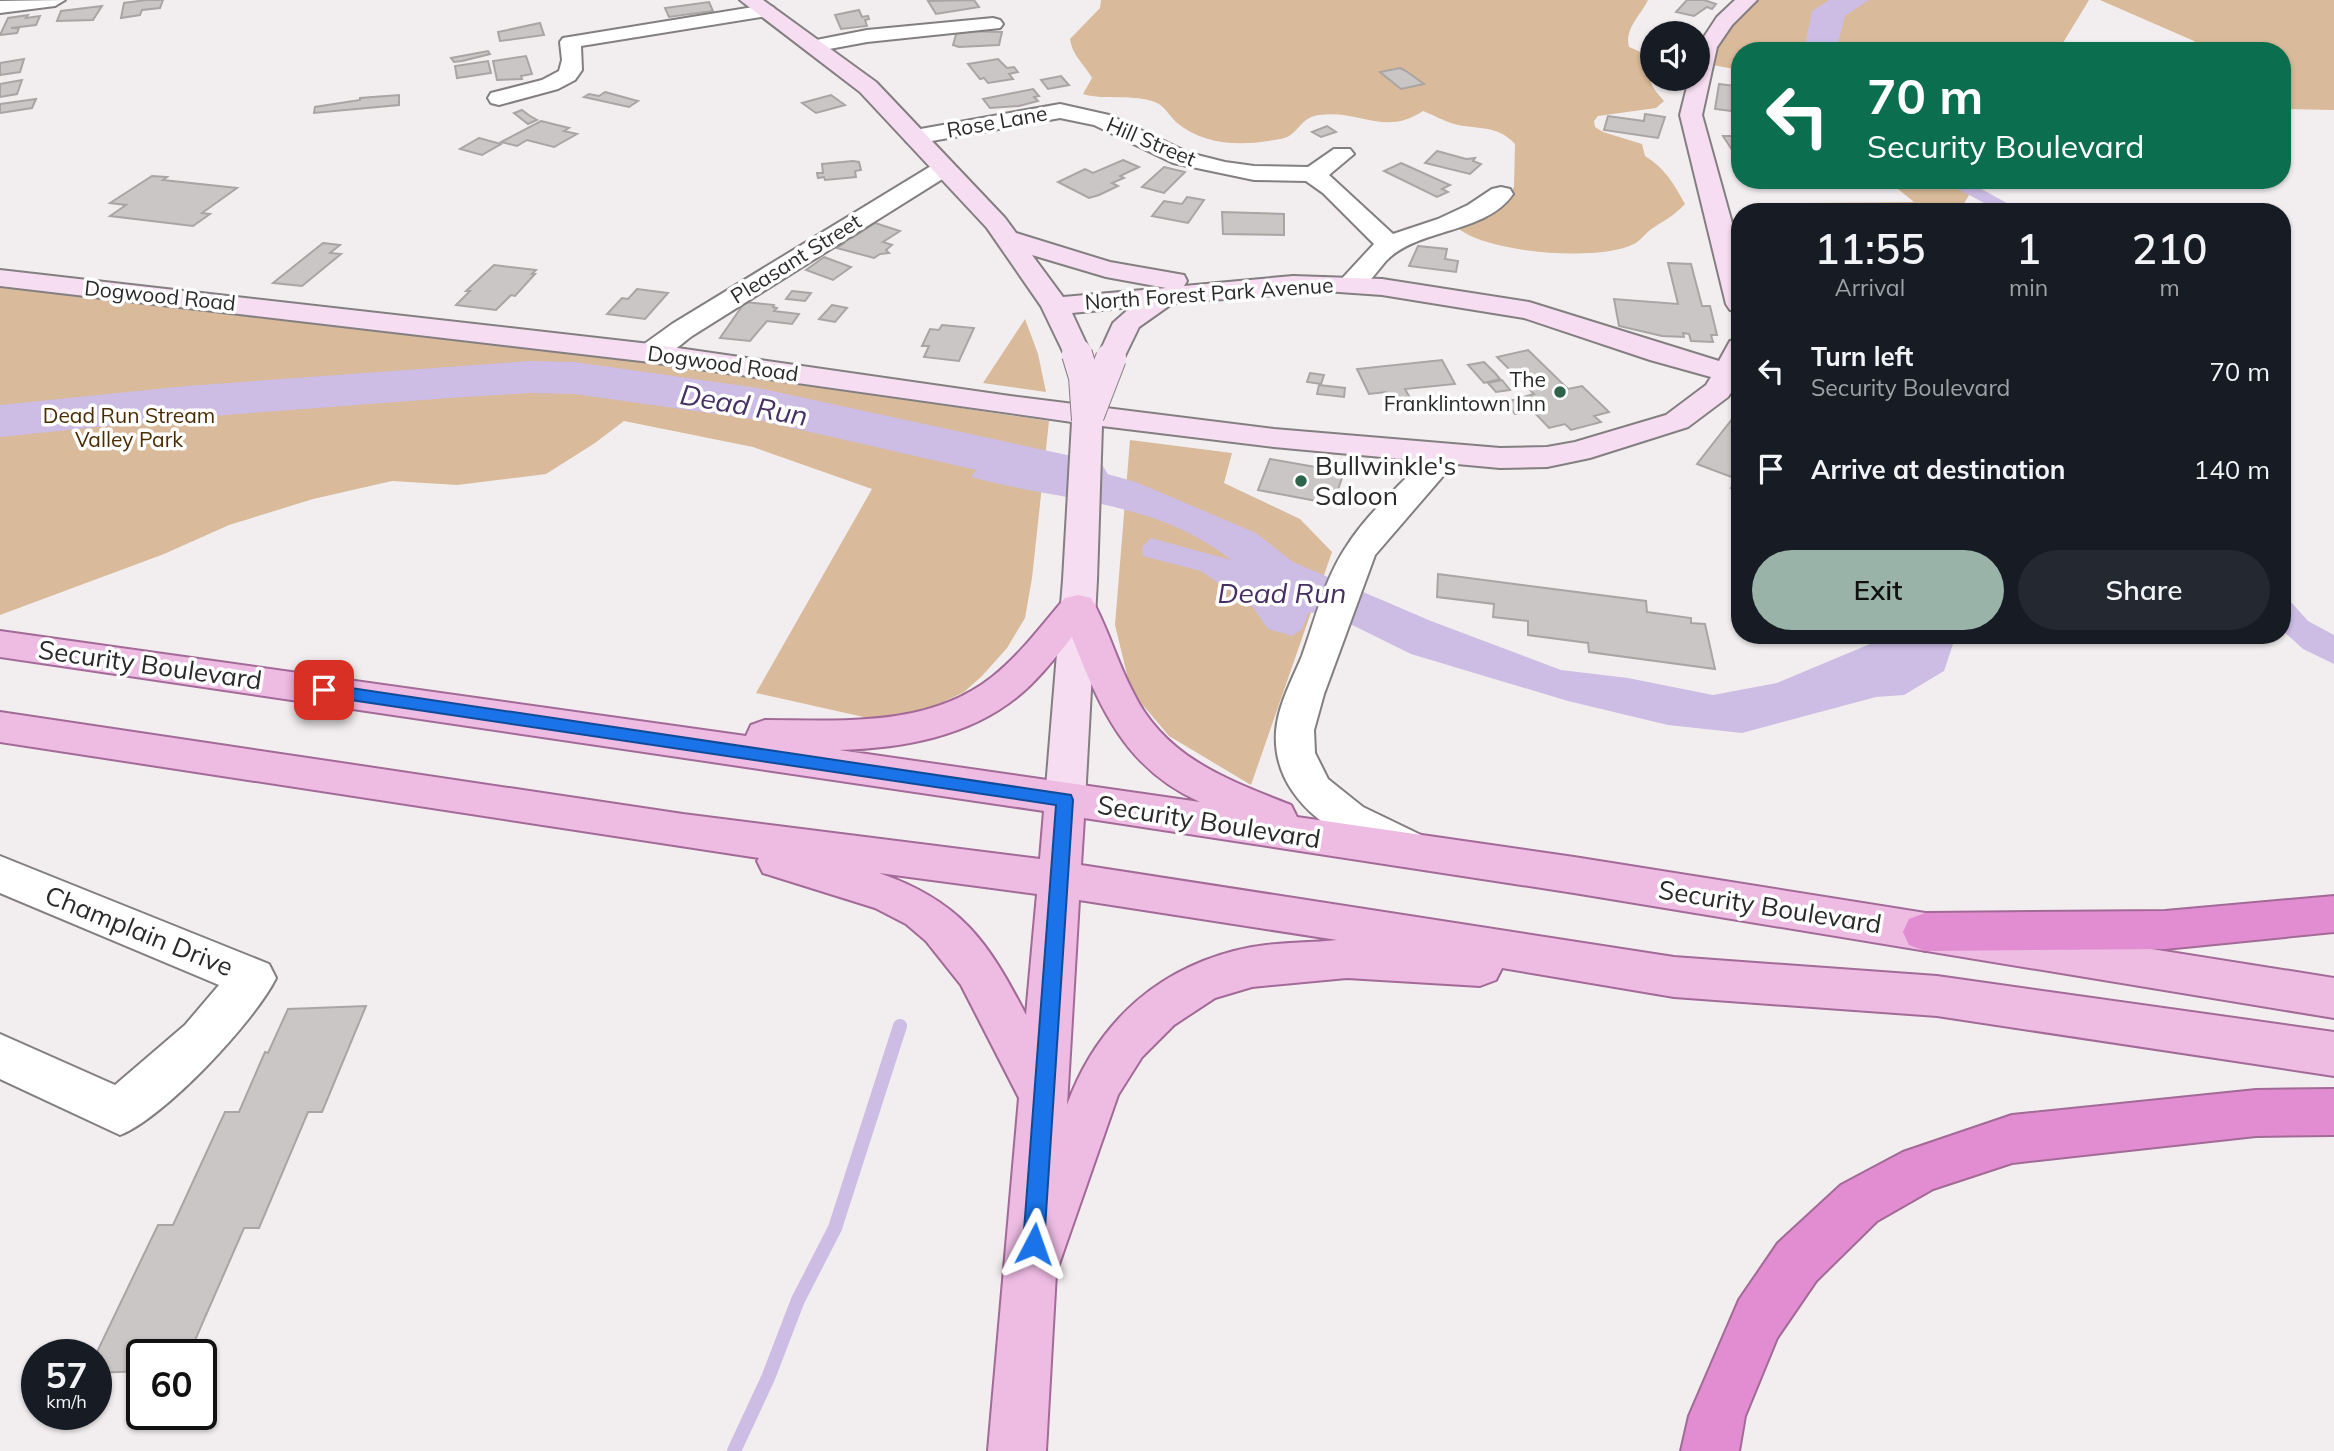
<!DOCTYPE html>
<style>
body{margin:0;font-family:Mulish,sans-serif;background:#242831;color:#f1f3f6;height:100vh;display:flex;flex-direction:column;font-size:26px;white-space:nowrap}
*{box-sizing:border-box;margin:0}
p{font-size:23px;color:#9ea1a6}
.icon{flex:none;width:38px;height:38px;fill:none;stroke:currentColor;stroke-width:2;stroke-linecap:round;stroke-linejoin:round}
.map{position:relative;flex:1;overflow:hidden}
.panel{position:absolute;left:1731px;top:203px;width:560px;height:441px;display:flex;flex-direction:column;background:#171b24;border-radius:28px;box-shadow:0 2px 5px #0004}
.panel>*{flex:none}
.banner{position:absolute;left:1731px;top:42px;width:560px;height:147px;border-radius:28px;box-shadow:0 2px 5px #0004;background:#0b6e4f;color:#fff;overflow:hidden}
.controls{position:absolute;left:1640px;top:21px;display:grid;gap:14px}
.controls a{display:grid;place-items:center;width:70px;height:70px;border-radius:50%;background:#171b24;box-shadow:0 2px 5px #0004;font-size:35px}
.speed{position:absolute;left:21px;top:1339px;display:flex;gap:14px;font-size:35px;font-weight:700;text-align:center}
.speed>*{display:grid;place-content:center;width:91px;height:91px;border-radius:50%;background:#171b24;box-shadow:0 2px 5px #0004;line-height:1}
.speed small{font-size:18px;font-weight:400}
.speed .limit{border:4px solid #111;border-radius:10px;background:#fff;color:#111}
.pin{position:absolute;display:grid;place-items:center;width:60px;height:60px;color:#fff;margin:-30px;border-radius:14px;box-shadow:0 4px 10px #0006}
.me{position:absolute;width:77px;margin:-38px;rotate:4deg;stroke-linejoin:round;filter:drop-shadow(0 0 5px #0008)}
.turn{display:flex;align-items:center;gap:24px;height:147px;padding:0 21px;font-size:32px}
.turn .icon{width:91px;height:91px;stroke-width:2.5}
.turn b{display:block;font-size:49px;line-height:60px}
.eta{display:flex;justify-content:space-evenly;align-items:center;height:119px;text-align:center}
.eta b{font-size:42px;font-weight:600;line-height:49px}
.button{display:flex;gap:14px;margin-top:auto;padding:14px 21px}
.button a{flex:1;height:80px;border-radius:42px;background:#99b3a9;color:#111;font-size:28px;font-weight:600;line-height:80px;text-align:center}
.button a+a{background:#242831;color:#f1f3f6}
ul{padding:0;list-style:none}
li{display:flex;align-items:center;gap:21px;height:98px;padding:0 21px}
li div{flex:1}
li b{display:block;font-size:26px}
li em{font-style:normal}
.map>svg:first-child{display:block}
.green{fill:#d9ba9a}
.water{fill:#cdbde4}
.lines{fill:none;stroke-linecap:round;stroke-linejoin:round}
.stream{stroke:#cdbde4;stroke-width:14}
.river{fill:#cdbde4;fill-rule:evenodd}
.building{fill:#cac6c5;stroke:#a9a5a4;stroke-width:2}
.street-casing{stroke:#837f80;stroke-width:4}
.secondary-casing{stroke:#837f80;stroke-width:4}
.primary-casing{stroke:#a26a97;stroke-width:4}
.highway-casing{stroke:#a26a97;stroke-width:4}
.street{fill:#fff;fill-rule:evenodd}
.secondary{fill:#f6ddf1;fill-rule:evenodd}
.primary{fill:#eebbe3;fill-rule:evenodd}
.highway{fill:#e28dd1;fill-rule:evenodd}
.secondary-bridge-casing{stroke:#837f80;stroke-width:32;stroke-linecap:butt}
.secondary-bridge{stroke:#f6ddf1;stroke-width:30}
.route{fill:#1a73e8;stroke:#114b97;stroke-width:2}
.poi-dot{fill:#2e644a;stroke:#fff;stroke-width:2.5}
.labels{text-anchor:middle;stroke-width:7;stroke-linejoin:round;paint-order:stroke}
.far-street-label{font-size:21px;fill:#2b2a2a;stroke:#fff}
.far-poi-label{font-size:21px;fill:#2b2a2a;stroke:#fff;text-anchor:end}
.far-park-label{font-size:21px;fill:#4b2c02;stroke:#fff}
.poi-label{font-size:26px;fill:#2b2a2a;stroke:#fff;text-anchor:start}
.street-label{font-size:26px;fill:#2b2a2a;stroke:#fff}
.water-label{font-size:28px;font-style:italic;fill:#463062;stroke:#fff}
</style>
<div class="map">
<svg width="2334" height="1451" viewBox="0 0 2334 1451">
<rect width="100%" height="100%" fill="#f2eeef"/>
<g class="green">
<path d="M1101 0H1648C1641 15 1624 29 1629 47 1651 55 1649 62 1651 82 1652 88 1660 96 1664 101L1656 108 1598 116 1594 121 1595 127 1603 132 1642 144 1645 156C1665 168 1674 184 1685 204 1674 216 1663 221 1650 230 1645 234 1640 241 1634 244 1599 262 1489 253 1459 229L1463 223 1500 207 1514 187 1515 144C1497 124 1477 130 1454 124 1444 121 1433 115 1423 111 1385 137 1359 109 1319 115 1303 117 1300 129 1289 136 1284 139 1274 140 1268 141 1236 146 1202 144 1176 122 1170 116 1164 106 1157 103 1134 93 1106 101 1083 94L1092 78C1083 62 1073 57 1070 39L1100 8Z"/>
<path d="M1758 0H2089L2058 51H1740L1739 70 1713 65C1719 38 1737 16 1758 0Z"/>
<path d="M2100 0H2334V110L2282 109V51H2205L2194 41Z"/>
<path d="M1887 180H1978L1959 212H1806L1803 203 1914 202Z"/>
<path d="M0 285 598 354 1049 421 1032 578 1025 618 1007 648 982 676 964 692 935 706 877 720 756 693 872 489 753 447 624 421 595 443 546 474 457 485 392 481 313 499 229 525 164 554 0 615Z"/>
<path d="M1025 319 1038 354 1046 392 983 383Z"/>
<path d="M1130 440 1232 453 1224 483 1300 519 1332 552 1251 785 1169 736 1131 691 1115 625Z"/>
</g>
<g class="water">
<path d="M1829 0H1869L1845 16 1836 51H1804L1812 11Z"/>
<path d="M1941 180H1965L2023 212H2001Z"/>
<path d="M998 444 1136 482 1256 533 1293 562 1431 621 1561 670 1628 678 1713 695 1777 683 1870 644 1881 635H1956L1944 671 1904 695 1876 697 1742 733 1668 725 1568 701 1411 654 1340 619 1309 612 1302 629 1292 636 1268 629 1252 606 1201 571 1143 556 1142 547 1151 538 1231 560C1157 500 1058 501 971 477Z"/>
<path d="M2282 592 2308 621 2334 635V664L2303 649 2282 630Z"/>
</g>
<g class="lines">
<path class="stream" d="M734 1451 768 1378 798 1300 835 1228 900 1026"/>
<path class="river" d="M530 361 575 362 758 388 1081 458 1101 463 1109 476 1101 489 1081 494 758 420 575 394 530 393 450 398 186 418 0 437V405L186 386Z"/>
</g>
<g class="building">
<path d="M146 0H163L160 8 142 10 140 15 121 18 124 3Z"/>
<path d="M974 0 979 7 936 14 928 1Z"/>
<path d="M1687 0H1704L1716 4 1712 9 1707 7 1694 16 1676 12Z"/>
<path d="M709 2 713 11 669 17 665 8Z"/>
<path d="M102 6 93 20 57 21 61 11Z"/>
<path d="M859 10 862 17 868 16 869 19 865 20 867 26 841 29 835 15Z"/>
<path d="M28 15 26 18 40 16 36 25 11 28H19L17 33 0 35 8 18Z"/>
<path d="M540 23 544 35 500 41 498 32Z"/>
<path d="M957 31H964L1002 32 999 45 959 47 953 45Z"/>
<path d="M488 51 490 54 462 61 454 62 451 58Z"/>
<path d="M526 56 532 74 521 76 522 79 497 80 493 61Z"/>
<path d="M24 59 20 72 0 75V63Z"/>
<path d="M998 59 1007 68 1014 67 1018 72 1009 74 1013 79 988 83 984 78 980 79 968 64Z"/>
<path d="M488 61 491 73 457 78 455 66Z"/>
<path d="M1400 68 1406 71 1424 84 1401 89 1380 72Z"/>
<path d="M1061 76 1069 85 1048 89 1041 80Z"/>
<path d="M22 80 17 94 0 97V84Z"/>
<path d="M1719 84 1736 86 1734 100 1740 101V112L1715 109Z"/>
<path d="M1033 89 1039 96 1034 97 1038 101 1019 106 990 108 983 99Z"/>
<path d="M605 92 634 100 638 101 629 107 584 97 589 94 599 96Z"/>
<path d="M399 95V105L314 113 315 107 360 100V98Z"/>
<path d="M831 95 845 105 816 113 802 103Z"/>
<path d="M36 99 32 108 0 113V104Z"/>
<path d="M522 110 530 116 537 120 528 124 514 113Z"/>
<path d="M1645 114 1665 117 1658 138 1604 130 1608 116 1644 121Z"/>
<path d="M541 121 569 128 564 131 577 134 554 147 527 140 517 146 501 142Z"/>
<path d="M1327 126 1336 132 1321 137 1312 132Z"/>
<path d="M1723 136H1740V159H1738Z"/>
<path d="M479 138 501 144 482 155 460 149Z"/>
<path d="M1437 151 1466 159 1475 158 1473 161 1481 164 1470 174 1425 163Z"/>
<path d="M1123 160 1139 167 1120 176 1124 178 1112 183 1118 186 1099 195 1089 198 1058 182 1085 169 1093 173Z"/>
<path d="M853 161 859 162 861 170 855 171 856 177 825 180 824 177 818 178 817 173H823L822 164Z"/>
<path d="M1401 163 1450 185 1442 189 1448 192 1437 197 1384 171Z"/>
<path d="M1164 167 1185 172 1164 193 1142 187Z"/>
<path d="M152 176 167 177 163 180 237 188 202 213 210 214 193 226 110 216 126 205 110 203Z"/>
<path d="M1187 197 1204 200 1188 223 1152 216 1164 201 1182 204Z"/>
<path d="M1222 212 1284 214V235L1223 234Z"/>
<path d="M875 223 900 231 883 242 892 245 886 250 889 253 880 254 874 258 837 248 844 243 838 241 846 236 852 238Z"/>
<path d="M323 243 340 245 330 253 341 254 302 286 273 283Z"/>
<path d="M1418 246 1447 249 1445 259 1458 261 1456 272 1409 266Z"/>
<path d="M824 257 851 267 833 280 806 270Z"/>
<path d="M1668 263 1691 264 1702 306H1710L1717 335H1711L1713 342 1691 341 1689 334 1683 333 1684 337 1662 336 1619 326 1614 299 1678 304Z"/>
<path d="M494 265 536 270 532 274H535L515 296 511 295 496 310 456 305 470 291H466Z"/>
<path d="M637 289 668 293 645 319 607 314 622 298 628 299Z"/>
<path d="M792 291 811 293 805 301 786 299Z"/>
<path d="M745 302 774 305 773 307 777 308 774 311 799 314 792 324 767 321 750 341 720 338Z"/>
<path d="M832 305 847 308 835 322 819 319Z"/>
<path d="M942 325 974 328 959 361 924 357 929 346H922L930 329 939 330Z"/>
<path d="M1528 350 1568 389 1582 386 1609 412 1594 416 1601 422 1571 430 1565 424 1549 428 1534 412 1515 414 1506 402 1534 394 1497 357Z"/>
<path d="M1442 360 1455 384 1405 389 1410 398 1391 400 1386 392 1369 394 1357 369Z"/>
<path d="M1484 362 1495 373 1500 379 1484 383 1468 365Z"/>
<path d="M1310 373 1324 375 1321 384 1307 382Z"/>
<path d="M1502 380 1510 390 1496 392 1488 383Z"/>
<path d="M1319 385 1345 388 1344 397 1317 394Z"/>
<path d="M1740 409V491L1731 488 1737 479 1697 464Z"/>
<path d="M1270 459 1344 472 1333 504 1258 490Z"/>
<path d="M1438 574 1646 601 1647 612 1691 618V623L1705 624 1715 669 1589 652 1588 643 1528 635V621L1493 617 1494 604 1437 597Z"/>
<path d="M366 1006 322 1112H308L259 1228H244L189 1354H142V1371L96 1373V1354L158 1225H173L225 1112H239L265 1052 268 1053 288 1009Z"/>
</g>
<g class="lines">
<g class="street-casing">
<g id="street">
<path d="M65 0 55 6 0 13V1Z"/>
<path d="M766 5 773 7 776 11 773 15 581 46 582 70 575 80 558 89 499 105 491 103 488 98 491 93 542 80 559 71 562 60 560 42 563 38Z"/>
<path d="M993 18 1000 20 1003 24 1000 28 867 42 813 52 806 50 803 46 806 42 867 30Z"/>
<path d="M1060 104 1109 115 1189 153 1225 162 1254 166 1308 167 1334 149H1350L1354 154 1329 175 1393 234 1438 219 1468 205 1492 189 1501 187 1510 189 1513 194C1486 234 1417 228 1386 261 1373 276 1362 296 1340 291L1336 285 1374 244 1323 193 1306 181 1254 180 1173 163 1094 125 1060 118 915 144 907 142 903 137 907 132 915 130Z"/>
<path d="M944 161 952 163 956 168 952 173 692 336C676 348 661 364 640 359L636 353 640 347 672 324 936 163Z"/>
<path d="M1446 444 1457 447 1462 454 1375 555 1324 694 1314 730 1315 753 1328 779 1363 807 1423 836 1429 848 1423 860 1408 865C1348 845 1271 805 1276 731 1278 705 1292 680 1302 656 1315 620 1325 578 1346 547 1370 509 1406 481 1435 447Z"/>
<path d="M0 856 269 964 276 978C255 1021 164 1118 120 1135L0 1079V1034L115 1085 185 1025 219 985 0 893Z"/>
</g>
</g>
<g class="secondary-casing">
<g id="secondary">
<path d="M740 0H763L876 82 1005 218 1016 233 1110 262 1184 275 1187 281 1184 286 1293 276 1382 279 1529 302 1719 361 1730 341 1740 339V379L1728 397 1688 427 1590 458 1547 467 1500 468 1274 447 1102 426 1097 580 1085 800 1079 811 1065 816 1051 811 1045 800 1063 580 1072 422 650 362 0 286V270L650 344 1010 396 1274 429 1500 448 1547 447 1575 442 1666 415 1706 385 1711 377 1650 360 1524 318 1382 295 1325 291 1173 303 1139 327 1121 364 1111 367 1101 364 1097 358 1113 323 1131 307 1072 313 1091 354 1087 360 1077 363 1067 360 1041 306 987 228 860 92ZM1032 255 1106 277 1166 288 1063 297Z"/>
<path d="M1735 0H1757L1732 25 1717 47 1702 115 1740 252V312L1730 310 1726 304 1680 115 1689 79H1698V46L1717 17Z"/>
</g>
</g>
<g class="primary-casing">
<path id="primary" d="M1078 595 1091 598C1108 628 1117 662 1133 692 1165 758 1228 780 1291 805L1297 817 1574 857 2334 978V1018L1574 893 1084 818 1081 865 1674 957 1937 976 2334 1032V1076L1937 1016 1674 997 1502 968 1496 980 1480 986 1347 978 1252 987 1215 998 1174 1025 1142 1057 1118 1095 1056 1273 1046 1451H988L1019 1098 961 985 926 941 906 924 875 908 763 873 757 861 759 858 0 742V712L683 814 1040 859 1044 811 0 657V631L746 736 751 725 765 720C843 720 927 728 992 677 1020 655 1042 625 1065 598ZM1072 637C1100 709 1126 769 1200 802L839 750C903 748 967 737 1017 697 1038 680 1055 658 1072 637ZM879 873 1037 894 1026 1015C988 941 960 901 879 873ZM1079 900 1337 940C1309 943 1280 942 1252 947 1162 964 1098 1020 1067 1105Z"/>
</g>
<g class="highway-casing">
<g id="highway">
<path d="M2334 896V932L2165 949 1925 951 1909 945 1903 932 1909 919 1925 913 2165 911Z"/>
<path d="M2334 1089V1135L2256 1136 2012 1163 1933 1189 1877 1221 1816 1281 1777 1338 1745 1416 1739 1451H1681L1689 1416 1739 1300 1778 1243 1841 1185 1903 1152 2012 1115 2256 1090Z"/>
</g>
</g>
<use href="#street" class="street"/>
<use href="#secondary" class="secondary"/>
<use href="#primary" class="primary"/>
<use href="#highway" class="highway"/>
<g class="secondary-bridge-casing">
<g id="secondary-bridge">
<path d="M1077 354 1084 377 1087 420"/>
<path d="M1089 415 1111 358"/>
</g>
</g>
<use href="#secondary-bridge" class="secondary-bridge"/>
</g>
<path class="route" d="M324 684 1071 795 1073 800 1044 1244 1041 1252 1034 1255 1026 1252 1023 1244 1056 805 324 696 316 690Z"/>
<g class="poi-dot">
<circle cx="1560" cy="392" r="7"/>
<circle cx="1301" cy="481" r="7"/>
</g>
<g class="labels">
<g class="far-street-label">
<text transform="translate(997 122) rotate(-10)" y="7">Rose Lane</text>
<text transform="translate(1151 142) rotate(23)" y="7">Hill Street</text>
<text transform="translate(796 259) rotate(-32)" y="7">Pleasant Street</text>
<text transform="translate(1209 294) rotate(-4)" y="7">North Forest Park Avenue</text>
<text transform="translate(160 296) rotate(6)" y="7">Dogwood Road</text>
<text transform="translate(723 364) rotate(8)" y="7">Dogwood Road</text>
</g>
<g class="far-poi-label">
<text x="1546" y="387">The<tspan x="1546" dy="24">Franklintown Inn</tspan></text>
</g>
<g class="far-park-label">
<text x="129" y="423">Dead Run Stream<tspan x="129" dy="24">Valley Park</tspan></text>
</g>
<g class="poi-label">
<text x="1315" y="475">Bullwinkle's<tspan x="1315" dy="30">Saloon</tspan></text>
</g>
<g class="street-label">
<text transform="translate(150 665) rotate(8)" y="9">Security Boulevard</text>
<text transform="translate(1209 822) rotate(9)" y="9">Security Boulevard</text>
<text transform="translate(1770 907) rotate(9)" y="9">Security Boulevard</text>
<text transform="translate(139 931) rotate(22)" y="9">Champlain Drive</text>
</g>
<g class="water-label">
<text transform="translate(744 405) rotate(10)" y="10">Dead Run</text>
<text x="1282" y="603">Dead Run</text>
</g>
</g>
</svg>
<div class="controls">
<a><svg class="icon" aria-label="sound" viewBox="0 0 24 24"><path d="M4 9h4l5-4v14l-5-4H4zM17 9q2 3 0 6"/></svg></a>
</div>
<div class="speed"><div>57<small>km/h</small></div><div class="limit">60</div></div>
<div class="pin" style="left:324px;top:690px;background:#d93025"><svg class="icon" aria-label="arrive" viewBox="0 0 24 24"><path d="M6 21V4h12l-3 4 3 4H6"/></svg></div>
<svg class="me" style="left:1034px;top:1244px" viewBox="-20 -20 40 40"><path d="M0-17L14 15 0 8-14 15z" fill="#1a73e8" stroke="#fff" stroke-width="4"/></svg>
<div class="banner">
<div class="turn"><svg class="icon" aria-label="left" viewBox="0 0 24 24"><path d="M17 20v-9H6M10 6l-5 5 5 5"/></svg><div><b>70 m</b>Security Boulevard</div></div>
</div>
<section class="panel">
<div class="eta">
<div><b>11:55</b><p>Arrival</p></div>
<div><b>1</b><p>min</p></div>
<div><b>210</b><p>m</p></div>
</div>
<ul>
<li><svg class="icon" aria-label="left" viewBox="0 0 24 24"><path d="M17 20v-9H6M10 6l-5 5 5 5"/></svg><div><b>Turn left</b><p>Security Boulevard</p></div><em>70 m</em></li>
<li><svg class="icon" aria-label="arrive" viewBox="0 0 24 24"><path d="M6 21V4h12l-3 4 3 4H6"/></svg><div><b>Arrive at destination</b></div><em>140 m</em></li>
</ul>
<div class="button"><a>Exit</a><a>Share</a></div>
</section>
</div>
